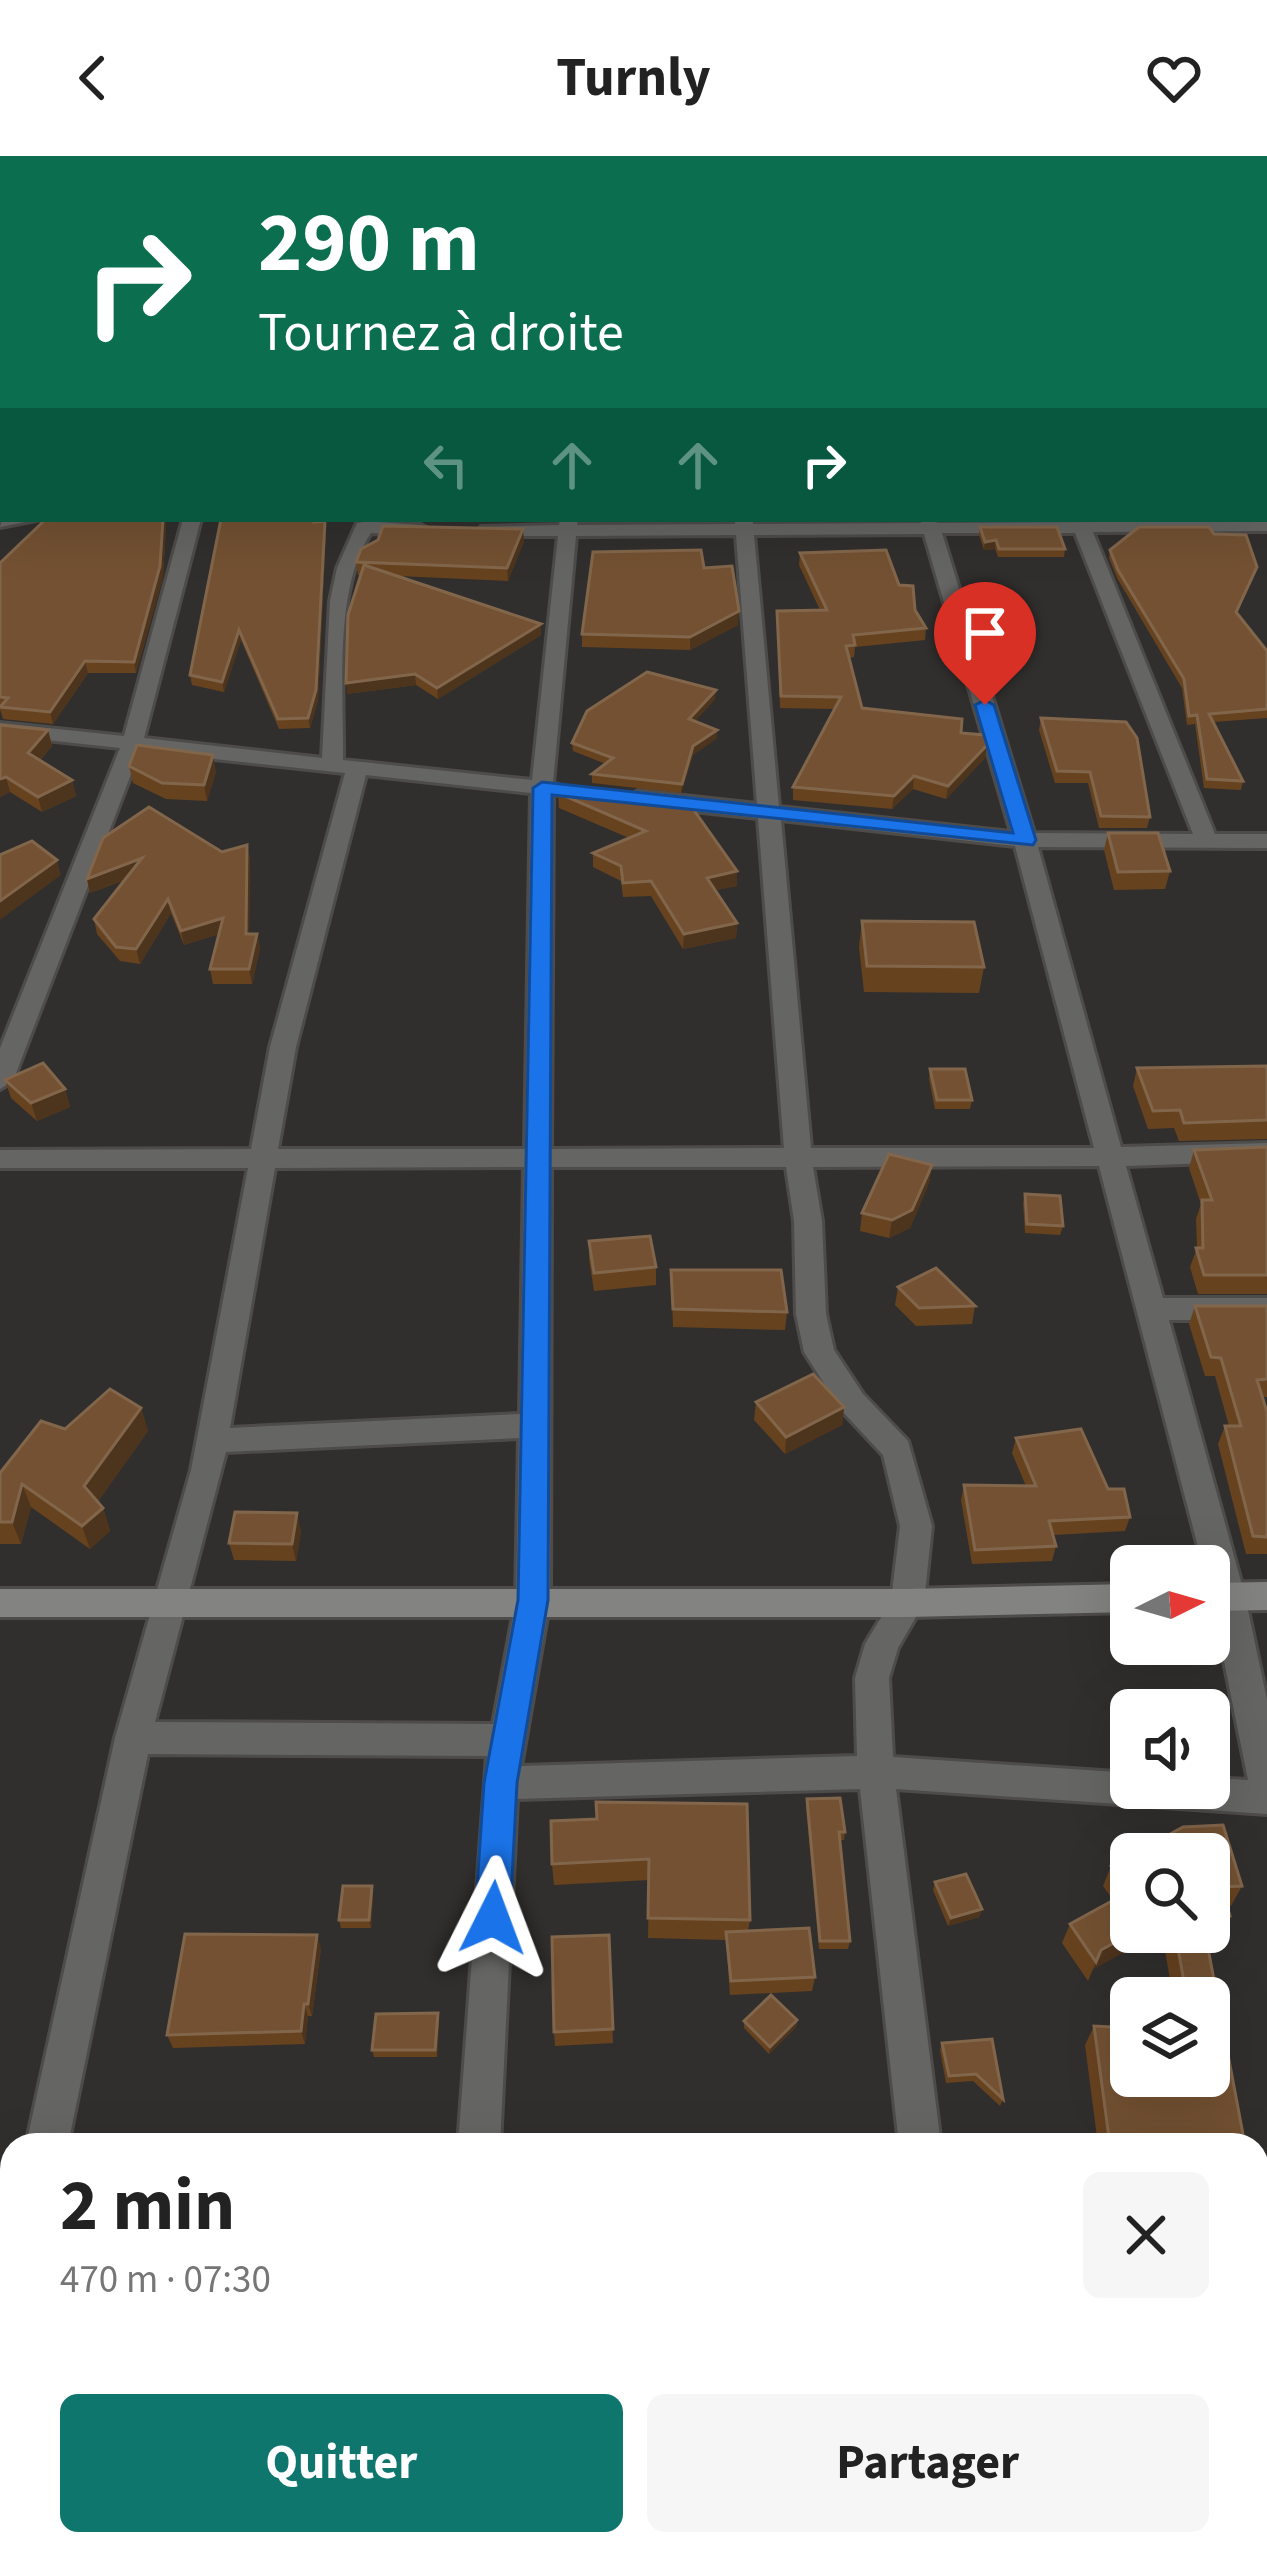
<!DOCTYPE html>
<html lang="fr">
<meta charset="utf-8">
<style>
body{margin:0;font-family:"Source Sans 3",sans-serif;background:#f6f6f6;color:#222;height:100vh;display:flex;flex-direction:column;font-size:45px;white-space:nowrap}
*{box-sizing:border-box;margin:0}
p{font-size:39px;color:#767676}
.icon{flex:none;width:66px;height:66px;fill:none;stroke:currentColor;stroke-width:2;stroke-linecap:round;stroke-linejoin:round}
.map{position:relative;flex:1;overflow:hidden}
.drawer{position:absolute;left:0px;top:1977px;width:1269px;height:423px;display:flex;flex-direction:column;background:#fff;border-radius:36px 36px 0 0;box-shadow:0 12px 48px #0002}
.drawer>*{flex:none}
.banner{position:absolute;left:0px;top:0px;width:1269px;height:366px;box-shadow:0 12px 48px #0002;background:#0b6e4f;color:#fff;overflow:hidden}
.needle{width:78px;rotate:85deg}
.controls{position:absolute;left:1110px;top:1389px;display:grid;gap:24px}
.controls a{display:grid;place-items:center;width:120px;height:120px;border-radius:18px;background:#fff;box-shadow:0 12px 48px #0002;font-size:60px}
.pin{position:absolute;display:grid;place-items:center;width:102px;height:102px;color:#fff;margin:-123px -51px;border-radius:50% 50% 50% 0;rotate:-45deg;box-shadow:0 0 12px #0007}
.pin .icon{rotate:45deg}
.me{position:absolute;width:132px;margin:-66px;rotate:3deg;stroke-linejoin:round;filter:drop-shadow(0 0 9px #0008)}
.turn{display:flex;align-items:center;gap:42px;height:252px;padding:0 60px;font-size:54px}
.turn .icon{width:156px;height:156px;stroke-width:2.5}
.turn b{display:block;font-size:84px;line-height:102px}
.lanes{display:flex;align-items:center;height:114px;padding:0 60px;background:#0003;justify-content:center;gap:60px;direction:ltr}
.lanes .off{opacity:.35}
.round{display:grid;place-items:center;flex:none;width:126px;height:126px;border-radius:18px;background:#f6f6f6}
.headline{display:flex;align-items:center;justify-content:space-between;height:204px;padding:0 60px}
h1{font-size:72px;font-weight:700;line-height:90px}
.primary-button{display:flex;gap:24px;margin-top:auto;padding:24px 60px}
.primary-button a{flex:1;height:138px;border-radius:18px;background:#0f766e;color:#fff;font-size:48px;font-weight:700;line-height:138px;text-align:center}
.primary-button a+a{background:#f6f6f6;color:#222}
header{display:flex;justify-content:space-between;align-items:center;height:156px;padding:0 60px;background:#fff;font-size:54px;font-weight:700}
.map>svg:first-child{display:block}
.lines{fill:none;stroke-linecap:round;stroke-linejoin:round}
.street-casing{stroke:#4e4c4a;stroke-width:6}
.secondary-casing{stroke:#4e4c4a;stroke-width:6}
.street{fill:#656564;fill-rule:evenodd}
.secondary{fill:#838381;fill-rule:evenodd}
.wall{fill:#67421f}
.shaded-wall{fill:#4d341d}
.building{fill:#735132;stroke:#82664b;stroke-width:3}
.route{fill:#1a73e8;stroke:#114b97;stroke-width:3}
</style>
<header><svg class="icon" aria-label="back" viewBox="0 0 24 24"><path d="M15 5l-7 7 7 7"/></svg>Turnly<svg class="icon" aria-label="heart" viewBox="0 0 24 24"><path d="M12 20l-8-8c-3-5 5-10 8-4 3-6 11-1 8 4z"/></svg></header>
<div class="map">
<svg width="1267" height="2399" viewBox="0 0 1267 2399">
<rect width="100%" height="100%" fill="#312f2d"/>
<g class="lines">
<g class="street-casing">
<g id="street">
<path d="M3 285V296L0 297V286Z"/>
<path d="M3 360V363H41L0 371Z"/>
<path d="M183 363H201L144 582 322 602 330 445 337 412 357 367 380 363 378 366 421 369 430 374 421 379 371 377C333 433 344 538 343 604L532 624 558 380H487L478 375 481 371 559 369 560 363H578L577 369 735 368V363H753V368L921 367 920 363 939 367 1267 365V375L1093 376 1215 678H1267V692L1038 691 1121 991 1267 987V1005L1126 1010 1163 1142H1267V1164H1169L1245 1440 1267 1544V1658L896 1633 941 1989H899L860 1633 517 1643 500 1989H458L487 1600 148 1598 68 1989H26L115 1582 191 1314 248 1012H0V994L251 993 270 891 345 617 140 595 13 925 0 933V892L120 592 0 579V567L124 580ZM942 377H1075L1193 678 1034 677ZM924 378 1011 676 779 651 754 379ZM736 379 757 648 638 635 627 642 638 649 758 662 784 992 551 993 553 640 572 634 553 627 576 380ZM366 619 531 637 525 993H278L296 891ZM781 664 1015 690 1094 992H811ZM1099 1010 1203 1410H1209V1431L1248 1624 1209 1622V1632H1131V1617L893 1601 889 1522 898 1492 924 1447 932 1370 908 1285 863 1238 834 1194 826 1158 822 1065 813 1011ZM524 1011 520 1258 230 1272 275 1012ZM551 1011H786L794 1065 796 1158 804 1196 841 1254 883 1299 900 1370 891 1445 865 1488 855 1522 857 1600 521 1610 550 1444ZM519 1282 516 1444 493 1568 155 1566 226 1296Z"/>
<path d="M12 2133V2229L0 2234V2138Z"/>
<path d="M432 2388H480L479 2399H431Z"/>
<path d="M942 2388H990L991 2399H943Z"/>
</g>
</g>
<g class="secondary-casing">
<g id="secondary">
<path d="M1267 1426V1454L1209 1455V1427Z"/>
<path d="M1131 1428V1456L907 1461H0V1433H907Z"/>
</g>
</g>
<use href="#street" class="street"/>
<use href="#secondary" class="secondary"/>
</g>
<g class="wall">
<path d="M46 363H164L166 370 163 421 136 517H88L53 568 3 563 0 553V407Z"/>
<path d="M221 363H316L326 374 318 544 310 572 279 573 241 484 224 536 192 529 190 519Z"/>
<path d="M980 371 1065 393 1064 401H998L995 393 984 394 979 379Z"/>
<path d="M1214 378 1257 411 1237 458 1267 495V562L1213 566 1243 625 1241 634 1204 632 1195 568 1187 569 1182 532 1117 422 1109 402 1110 394Z"/>
<path d="M524 385 508 425 398 420 541 479 438 543 416 529 347 538 361 419H358L356 406Z"/>
<path d="M800 397 899 429 926 472 925 484 855 491 854 501 849 502 862 552 961 577 987 589 985 602 946 643 913 633 892 653 793 644V631L835 553 780 552 777 455 820 454 799 409Z"/>
<path d="M704 412 738 469 690 494 582 491V478Z"/>
<path d="M715 543 695 565 717 582 693 599 681 637 592 627V618L606 608 573 595 572 587Z"/>
<path d="M1041 562 1150 661 1147 672H1099L1088 627H1055L1039 574Z"/>
<path d="M0 569 48 574 52 590 40 604 72 624 76 640 42 656 10 636 0 641Z"/>
<path d="M129 610 216 616 207 645 166 643 133 627Z"/>
<path d="M558 637 675 651 737 730 715 734 737 767 736 782 683 793 651 740 623 741 621 725 593 711V697L629 682 559 652Z"/>
<path d="M1108 677 1170 715 1165 733 1114 734 1104 694Z"/>
<path d="M247 689 250 703 249 778H257L260 792 252 828H213L210 813 219 778 184 789 171 757 140 808 120 805 97 778 94 763 125 724 90 737 87 723Z"/>
<path d="M862 765 984 811 979 837 864 836 859 791Z"/>
<path d="M1267 910V983L1179 985 1174 972 1148 973 1133 930 1137 912Z"/>
<path d="M930 913 972 944 970 953H935L929 923Z"/>
<path d="M5 924 65 933 70 951 37 965 11 942Z"/>
<path d="M1267 991V1138H1198L1190 1111 1197 1092 1196 1063 1201 1048 1189 1012 1194 994Z"/>
<path d="M932 1009 929 1027 910 1072 889 1082 860 1075 862 1057Z"/>
<path d="M1025 1038 1063 1070 1060 1079 1025 1077 1023 1047Z"/>
<path d="M589 1085 656 1111V1129L594 1135 589 1103Z"/>
<path d="M671 1114 787 1156 785 1174 673 1171Z"/>
<path d="M898 1131 975 1150 972 1168 916 1170 895 1149Z"/>
<path d="M1195 1150H1267V1241H1263L1267 1256V1398H1246L1218 1288 1225 1270H1229L1215 1220H1205L1189 1168Z"/>
<path d="M756 1246 844 1251 842 1269 785 1298 754 1264Z"/>
<path d="M141 1252 148 1275 97 1346 103 1352 110 1375 90 1393 31 1351 21 1388H0V1317L65 1273Z"/>
<path d="M1016 1282 1108 1333 1130 1361 1125 1375 1053 1379 1056 1390 1052 1405 972 1408 961 1344 964 1329 1026 1330 1012 1297Z"/>
<path d="M301 1375 296 1405 234 1404 229 1387Z"/>
<path d="M807 1643 845 1676 844 1684H840L850 1785 848 1793H819L806 1651Z"/>
<path d="M597 1663 750 1764 748 1775 815 1821 812 1835 730 1839 726 1784 648 1782 649 1724 554 1729 552 1708Z"/>
<path d="M1209 1698 1242 1730 1231 1750H1227L1230 1760 1220 1780 1206 1781 1245 1989H1098L1085 1889 1094 1870 1209 1920V1842H1173L1162 1776H1209Z"/>
<path d="M1131 1700V1776H1160L1093 1813 1088 1825 1062 1787 1070 1768 1113 1744 1103 1730 1111 1710Z"/>
<path d="M935 1726 982 1753 979 1761 948 1770 933 1734Z"/>
<path d="M373 1738 371 1772H341L339 1764Z"/>
<path d="M609 1779 613 1887 555 1890 554 1876Z"/>
<path d="M321 1792 312 1860H308L305 1888 173 1892 167 1879Z"/>
<path d="M439 1864 437 1901H374L372 1894Z"/>
<path d="M797 1864 796 1871 769 1898 744 1872V1865Z"/>
<path d="M942 1887 1003 1943 1000 1950 973 1925 946 1927 940 1894Z"/>
<path d="M1132 2388H1205L1206 2399H1133Z"/>
</g>
<g class="shaded-wall">
<path d="M163 363 166 370 163 421 136 517 134 506Z"/>
<path d="M325 365 326 374 318 544 310 572 308 562Z"/>
<path d="M523 373 524 385 508 425 507 412Z"/>
<path d="M996 384 995 393 984 394 985 386Z"/>
<path d="M739 455 738 469 690 494V481Z"/>
<path d="M541 468V479L438 543 437 532Z"/>
<path d="M239 474 241 484 224 536 222 526Z"/>
<path d="M85 505 88 517 53 568 50 556Z"/>
<path d="M415 518 416 529 347 538 346 527Z"/>
<path d="M716 534 715 543 689 571V563Z"/>
<path d="M48 574 52 590 32 612 28 597Z"/>
<path d="M717 574V582L693 599 681 637 682 628 693 590Z"/>
<path d="M987 589 985 602 946 643 948 630Z"/>
<path d="M213 599 216 616 207 645 204 629Z"/>
<path d="M914 620 913 633 892 653 894 640Z"/>
<path d="M6 621 10 636 0 641V623Z"/>
<path d="M72 624 76 640 42 656 38 641Z"/>
<path d="M247 689 250 703 249 792 246 778Z"/>
<path d="M142 702 145 716 90 737 87 723Z"/>
<path d="M57 704 61 719 0 764V745Z"/>
<path d="M737 715V730L707 736V722Z"/>
<path d="M168 743 171 757 140 808 136 793Z"/>
<path d="M223 762 225 776 184 789 181 775Z"/>
<path d="M737 767 736 782 683 793 684 778Z"/>
<path d="M257 778 260 792 252 828 249 813Z"/>
<path d="M65 933 70 951 37 965 31 947Z"/>
<path d="M932 1009 929 1027 910 1072 889 1082 892 1064Z"/>
<path d="M844 1251 842 1269 785 1298 786 1281Z"/>
<path d="M141 1252 148 1275 93 1353 84 1330Z"/>
<path d="M22 1328 31 1351 21 1388 12 1366Z"/>
<path d="M103 1352 110 1375 90 1393 82 1370Z"/>
<path d="M297 1357 301 1375 296 1405 292 1388Z"/>
<path d="M372 1730 373 1738 371 1772 369 1764Z"/>
<path d="M982 1753 979 1761 948 1770 951 1762Z"/>
<path d="M1134 1776H1160L1093 1813 1101 1794Z"/>
<path d="M317 1779 321 1792 312 1860 308 1848Z"/>
<path d="M304 1848 308 1860 305 1888 301 1875Z"/>
<path d="M797 1864 796 1871 769 1898 770 1891Z"/>
</g>
<g class="building">
<path d="M4 0H1267V23L1266 3H4Z"/>
<rect x="0" y="11" width="3" height="62"/>
<path d="M1266 31 1267 34 1266 100Z"/>
<path d="M3 88V148H0V89Z"/>
<path d="M0 164 3 165V234L0 231Z"/>
<path d="M1266 167 1267 169V336L1266 334Z"/>
<path d="M46 363H163L160 410 134 506 85 505 50 556 0 551 8 542 0 541V407Z"/>
<path d="M221 363H314V366L325 365 316 534 308 562 278 563 239 474 222 526 190 519Z"/>
<path d="M383 370 523 373 507 412 356 406 361 393 378 384Z"/>
<path d="M980 371H1057L1065 393H999L996 384 985 386Z"/>
<path d="M1139 371H1209L1214 378 1246 379 1257 411 1236 456 1267 495V553L1209 558 1243 625 1207 623 1197 559 1189 560 1184 523 1118 414 1110 394Z"/>
<path d="M701 394 704 412 732 410 739 455 690 481 582 478 593 396Z"/>
<path d="M886 394 899 429 913 430 915 454 926 472 853 479 855 489 846 490 862 552 962 563 961 577 984 579 987 589 948 630 914 620 894 640 793 631 841 541 781 540 777 455 827 454 800 397Z"/>
<path d="M364 409 541 468 437 532 415 518 346 527 348 459Z"/>
<path d="M647 516 716 534 689 563 717 574 693 590 682 628 592 618 613 602 572 587 587 555Z"/>
<path d="M1041 562 1126 566 1137 582 1150 661 1101 660 1090 616 1057 615Z"/>
<path d="M0 569 48 574 28 597 72 624 38 641 6 621 0 623Z"/>
<path d="M137 589 213 599 204 629 162 627 129 610Z"/>
<path d="M566 632 675 644 673 651 693 653 737 715 707 722 737 767 684 778 651 725 623 727 621 710 593 697 646 675 558 637Z"/>
<path d="M149 651 222 696 247 689 246 778H257L249 813H210L223 762 181 775 168 743 136 793 116 791 94 763 142 702 87 723 103 682Z"/>
<path d="M1108 677H1158L1170 715 1118 716Z"/>
<path d="M32 685 57 704 0 745V699Z"/>
<path d="M862 765 974 766 984 811 867 810Z"/>
<path d="M43 907 65 933 31 947 5 924Z"/>
<path d="M1267 910V964L1184 967 1180 954 1153 955 1137 912Z"/>
<path d="M930 913H965L972 944H937Z"/>
<path d="M1267 991V1119H1204L1196 1092H1203L1202 1044H1212L1194 994Z"/>
<path d="M889 998 932 1009 912 1054 892 1064 862 1057Z"/>
<path d="M1025 1038 1060 1040 1063 1070 1027 1068Z"/>
<path d="M650 1080 656 1111 594 1117 589 1085Z"/>
<path d="M936 1112 975 1150 919 1152 898 1131Z"/>
<path d="M671 1114H781L787 1156 673 1153Z"/>
<path d="M1195 1150H1267V1223L1257 1224 1267 1256V1381L1253 1380 1225 1270H1241L1221 1202 1211 1201Z"/>
<path d="M813 1218 844 1251 786 1281 756 1246Z"/>
<path d="M110 1233 141 1252 84 1330 103 1352 82 1370 22 1328 12 1366H0V1317L41 1265 65 1273Z"/>
<path d="M1081 1273 1108 1333H1124L1130 1361 1049 1365 1056 1390 975 1394 964 1329 1036 1330 1016 1282Z"/>
<path d="M235 1356 297 1357 292 1388 229 1387Z"/>
<path d="M840 1642 845 1676H839L850 1785H820L807 1643Z"/>
<path d="M596 1646 747 1648 750 1764 648 1762 649 1703 552 1708 551 1665 597 1663Z"/>
<path d="M1223 1669 1242 1730 1222 1731 1230 1760 1209 1762V1698H1134L1183 1671Z"/>
<path d="M1131 1700V1776H1134L1101 1794 1096 1806 1070 1768 1130 1735 1111 1710Z"/>
<path d="M966 1718 982 1753 951 1762 935 1726Z"/>
<path d="M343 1730H372L369 1764H339Z"/>
<path d="M809 1772 815 1821 731 1825 726 1776Z"/>
<path d="M1175 1776H1205L1245 1989H1110L1094 1870 1131 1872V1920H1209V1842H1187Z"/>
<path d="M185 1778 317 1779 308 1848H304L301 1875 167 1879Z"/>
<path d="M609 1779 613 1873 554 1876 552 1781Z"/>
<path d="M771 1839 797 1864 770 1891 744 1865Z"/>
<path d="M438 1857 435 1894H372L376 1858Z"/>
<path d="M992 1883 1003 1943 976 1918 949 1920 942 1887Z"/>
<path d="M1257 2228 1267 2274H1257Z"/>
<path d="M655 2388H673L661 2398Z"/>
<path d="M1140 2388H1205L1206 2399H1142Z"/>
</g>
<path class="route" d="M985 544 994 549 1036 684 1033 689 552 639 548 1444 517 1627 510 1762 505 1774 493 1779 480 1774 475 1762 484 1627 518 1444 533 632 542 626 1013 677 975 549Z"/>
</svg>
<div class="controls">
<a><svg class="needle" viewBox="-14 -14 28 28"><path d="M0-13l5 13h-10z" fill="#e53935"/><path d="M0 13l5-13h-10z" fill="#767676"/></svg></a>
<a><svg class="icon" aria-label="sound" viewBox="0 0 24 24"><path d="M4 9h4l5-4v14l-5-4H4zM17 9q2 3 0 6"/></svg></a>
<a><svg class="icon" aria-label="search" viewBox="0 0 24 24"><circle cx="10" cy="10" r="6"/><path d="M15 15l6 6"/></svg></a>
<a><svg class="icon" aria-label="layers" viewBox="0 0 24 24"><path d="M12 4l9 5-9 5-9-5zM3 14l9 5 9-5"/></svg></a>
</div>
<div class="pin" style="left:985px;top:549px;background:#d93025"><svg class="icon" aria-label="arrive" viewBox="0 0 24 24"><path d="M6 21V4h12l-3 4 3 4H6"/></svg></div>
<svg class="me" style="left:493px;top:1762px" viewBox="-20 -20 40 40"><path d="M0-17L14 15 0 8-14 15z" fill="#1a73e8" stroke="#fff" stroke-width="4"/></svg>
<div class="banner">
<div class="turn"><svg class="icon" aria-label="right" viewBox="0 0 24 24"><path d="M7 20v-9h11M14 6l5 5-5 5"/></svg><div><b>290 m</b>Tournez à droite</div></div>
<div class="lanes"><svg class="icon off" aria-label="left" viewBox="0 0 24 24"><path d="M17 20v-9H6M10 6l-5 5 5 5"/></svg><svg class="icon off" aria-label="ahead" viewBox="0 0 24 24"><path d="M12 20V5M6 11l6-6 6 6"/></svg><svg class="icon off" aria-label="ahead" viewBox="0 0 24 24"><path d="M12 20V5M6 11l6-6 6 6"/></svg><svg class="icon" aria-label="right" viewBox="0 0 24 24"><path d="M7 20v-9h11M14 6l5 5-5 5"/></svg></div>
</div>
<section class="drawer">
<div class="headline"><div><h1>2 min</h1><p>470 m · 07:30</p></div><a class="round"><svg class="icon" aria-label="close" viewBox="0 0 24 24"><path d="M6 6l12 12M18 6L6 18"/></svg></a></div>
<div class="primary-button"><a>Quitter</a><a>Partager</a></div>
</section>
</div>
